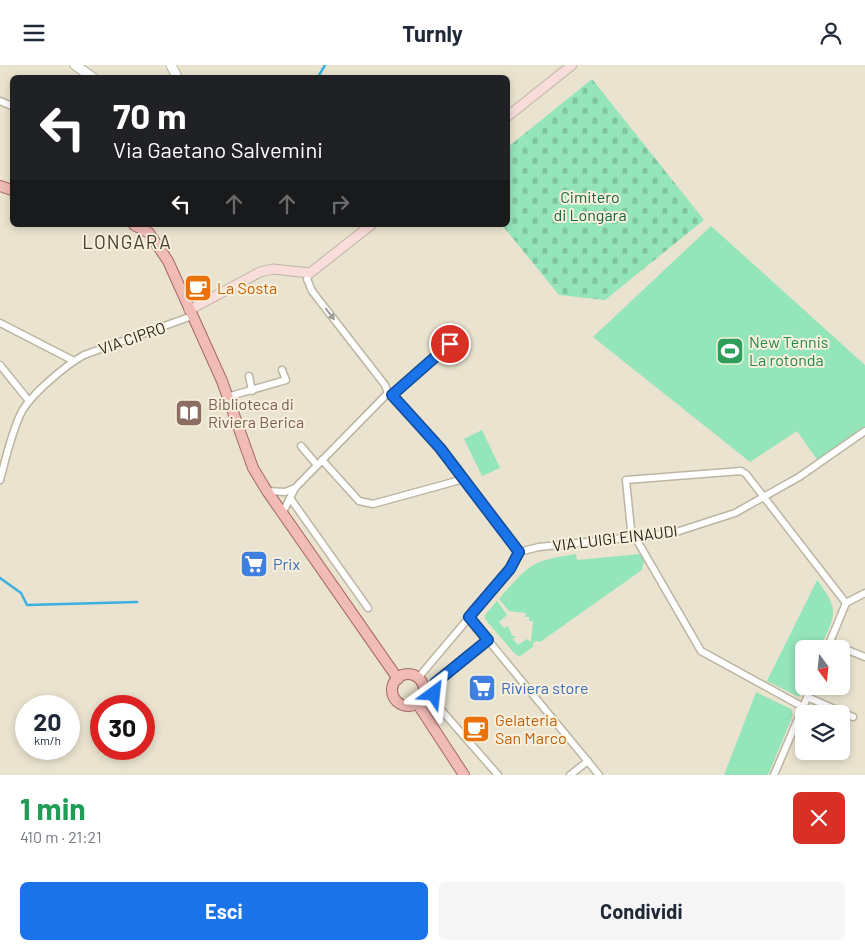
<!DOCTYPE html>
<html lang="it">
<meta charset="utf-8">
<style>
body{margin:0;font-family:Barlow,sans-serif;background:#f6f6f7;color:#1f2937;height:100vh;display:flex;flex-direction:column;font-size:19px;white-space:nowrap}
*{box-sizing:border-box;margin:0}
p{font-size:16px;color:#747a83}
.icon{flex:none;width:28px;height:28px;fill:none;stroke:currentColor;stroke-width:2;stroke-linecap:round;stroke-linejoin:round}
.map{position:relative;height:710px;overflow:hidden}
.details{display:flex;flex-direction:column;background:#fff;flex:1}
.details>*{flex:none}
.hud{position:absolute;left:10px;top:10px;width:500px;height:152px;border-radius:8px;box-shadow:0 2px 8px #0003;background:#202124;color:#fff;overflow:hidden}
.needle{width:32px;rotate:165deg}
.controls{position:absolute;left:795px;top:575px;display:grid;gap:10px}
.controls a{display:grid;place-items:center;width:55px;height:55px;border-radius:8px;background:#fff;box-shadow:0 2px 8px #0003;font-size:25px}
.speed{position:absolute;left:15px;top:630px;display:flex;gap:10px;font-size:25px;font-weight:700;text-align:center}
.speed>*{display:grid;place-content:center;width:65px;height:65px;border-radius:50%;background:#fff;box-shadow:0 2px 8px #0003;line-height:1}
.speed small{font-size:12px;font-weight:400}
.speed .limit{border:8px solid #d22;background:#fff;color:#111}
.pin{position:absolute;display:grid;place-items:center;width:42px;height:42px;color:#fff;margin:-21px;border:2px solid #fff;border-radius:50%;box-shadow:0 1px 5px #0007}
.me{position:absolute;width:55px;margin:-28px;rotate:30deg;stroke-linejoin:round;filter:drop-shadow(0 0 4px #0008)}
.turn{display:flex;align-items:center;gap:18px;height:105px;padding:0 20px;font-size:22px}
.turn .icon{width:65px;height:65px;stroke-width:2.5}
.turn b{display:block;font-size:35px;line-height:42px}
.lanes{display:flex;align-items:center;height:48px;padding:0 20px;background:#0003;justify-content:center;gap:25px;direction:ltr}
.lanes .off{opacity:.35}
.round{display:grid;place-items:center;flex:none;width:52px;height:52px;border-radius:8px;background:#f6f6f7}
.summary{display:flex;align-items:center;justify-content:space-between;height:85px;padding:0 20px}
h1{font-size:30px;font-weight:700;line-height:38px;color:#1e9e55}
.primary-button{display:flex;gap:10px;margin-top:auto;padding:10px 20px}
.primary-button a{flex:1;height:58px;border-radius:8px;background:#1a73e8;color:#fff;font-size:20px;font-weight:700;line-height:58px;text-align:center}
.primary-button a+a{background:#f6f6f7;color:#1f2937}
header{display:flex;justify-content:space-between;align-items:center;height:65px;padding:0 20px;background:#fff;font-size:22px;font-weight:700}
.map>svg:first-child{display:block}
.cemetery{fill:url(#cemetery-stones)}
.park{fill:#94e5ba}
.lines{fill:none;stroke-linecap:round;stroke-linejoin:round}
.stream{stroke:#3cb0e2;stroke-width:2.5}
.minor-casing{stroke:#bcb5a2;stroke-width:9}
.tertiary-casing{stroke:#bcb5a2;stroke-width:11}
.secondary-casing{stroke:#bcb5a2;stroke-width:11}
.primary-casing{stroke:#a46961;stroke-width:12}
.minor{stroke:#fff;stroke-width:6}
.tertiary{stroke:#fff;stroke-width:9}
.secondary{stroke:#f8ddda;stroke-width:9}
.primary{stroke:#f1bbb6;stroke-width:10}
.oneway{fill:#9e9c99}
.route-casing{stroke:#114b97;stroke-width:12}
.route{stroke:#1a73e8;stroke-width:9}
.labels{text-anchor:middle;stroke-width:4;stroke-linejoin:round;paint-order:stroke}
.park-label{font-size:16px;fill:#146442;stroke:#f8f0dc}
.food-label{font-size:16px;fill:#c56008;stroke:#f8f0dc;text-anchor:start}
.street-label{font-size:16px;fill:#27241d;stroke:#f8f0dc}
.leisure-label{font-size:16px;fill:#27864d;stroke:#f8f0dc;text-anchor:start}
.education-label{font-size:16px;fill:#785e54;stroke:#f8f0dc;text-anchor:start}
.shop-label{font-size:16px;fill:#366cbe;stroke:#f8f0dc;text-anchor:start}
.quarter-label{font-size:19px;letter-spacing:1px;fill:#443e2e;stroke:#f8f0dc}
</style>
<header><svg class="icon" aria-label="menu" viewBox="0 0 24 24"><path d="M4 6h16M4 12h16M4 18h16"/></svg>Turnly<svg class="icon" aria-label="person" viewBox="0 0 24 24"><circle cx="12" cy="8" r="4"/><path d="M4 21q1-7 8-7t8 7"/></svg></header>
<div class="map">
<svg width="865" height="710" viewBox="0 0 865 710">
<defs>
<pattern id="cemetery-stones" width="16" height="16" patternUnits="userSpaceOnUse" patternTransform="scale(1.25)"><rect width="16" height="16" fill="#94e5ba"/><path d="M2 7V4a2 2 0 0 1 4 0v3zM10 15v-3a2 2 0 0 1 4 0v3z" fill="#80c49f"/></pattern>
</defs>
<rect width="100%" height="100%" fill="#eae3cf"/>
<path class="cemetery" d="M592 14 704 155 605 235 559 230 502 160H508V82Z"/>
<g class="park">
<path d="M711 161 865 300V362L818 396 797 366 750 397 593 272Z"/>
<path d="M482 365 500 403 482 411 464 374Z"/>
<path d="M576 489 577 495 640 489 644 496 642 505 540 577 536 576 532 579 534 581 520 591 516 590 485 554V550L497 536 507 550 499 557 504 563 508 561 512 571H516L513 574 518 580 527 574 531 577 533 556H529V552H525L526 548 509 546 499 534C530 499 530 496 576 489Z"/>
<path d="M817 515C841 547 835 549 820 584H804V621L799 632 767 616Z"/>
<path d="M756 627 791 644 793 650 768 710H724Z"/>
</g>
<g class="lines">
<g class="stream">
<path d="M318 12 325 0"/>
<path d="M0 513 21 528 27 540 137 537"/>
</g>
<g class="minor-casing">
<g id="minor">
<path d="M0 36 12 41"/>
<path d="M310 208 307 214 312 226 385 320 388 328 440 383 519 487 510 504 418 613"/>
<path d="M0 258 74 296"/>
<path d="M0 300 29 336"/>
<path d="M249 311 252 326"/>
<path d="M392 330 450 279"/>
<path d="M227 332 286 315 282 305"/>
<path d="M301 381 317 400"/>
<path d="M322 395 359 436 373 439 464 414"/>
<path d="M0 415C6 393 11 369 21 348 31 329 66 300 84 290L192 251"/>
<path d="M267 426 285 427 295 423"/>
<path d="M290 433 368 543"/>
<path d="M282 449 295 423 388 328"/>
<path d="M519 487 539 482 673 468 735 448 799 412 865 366"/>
<path d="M469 552 599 710"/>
<path d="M488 575 435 618 436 639 498 710"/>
<path d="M830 578 865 592"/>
<path d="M827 584 846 538"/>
<path d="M807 632 853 652"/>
<path d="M803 642 701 586 631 465 626 415 741 406 746 409 846 538 865 528"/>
<path d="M570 710 588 696"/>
<path d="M774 710 812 621"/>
</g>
</g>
<g class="tertiary-casing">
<g id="tertiary">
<path d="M75 0 92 12"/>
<path d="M171 0 177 12"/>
</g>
</g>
<g class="secondary-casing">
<g id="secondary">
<path d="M508 51 572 0"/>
<path d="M189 245 260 207 273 204 310 208 371 160"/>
</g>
</g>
<g class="primary-casing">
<g id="primary">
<path d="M0 121 12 125"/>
<path d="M134 160 149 168 168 196 222 316 253 403 267 426 398 614"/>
<circle cx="408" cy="625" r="16"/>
<path d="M417 638 464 710"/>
</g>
</g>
<use href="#minor" class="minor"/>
<use href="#tertiary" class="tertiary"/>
<use href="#secondary" class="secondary"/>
<use href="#primary" class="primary"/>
</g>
<defs><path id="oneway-solid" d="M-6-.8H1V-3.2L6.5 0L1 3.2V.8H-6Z" transform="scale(1.25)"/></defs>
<use class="oneway" href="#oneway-solid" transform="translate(330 249) rotate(52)"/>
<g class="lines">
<g class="route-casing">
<path id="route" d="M434 629 435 618 488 575 469 552 510 504 519 487 440 383 392 330 450 279"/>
</g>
<use href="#route" class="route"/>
</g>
<defs>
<g id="cafe-square" transform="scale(1.4375)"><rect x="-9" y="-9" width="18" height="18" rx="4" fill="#e8710a" stroke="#f8f0dc"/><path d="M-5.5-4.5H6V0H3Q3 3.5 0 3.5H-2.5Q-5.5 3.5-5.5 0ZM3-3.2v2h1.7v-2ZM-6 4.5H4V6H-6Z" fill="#fff"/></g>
<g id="stadium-square" transform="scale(1.4375)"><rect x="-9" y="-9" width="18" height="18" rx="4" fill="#2e9e5b" stroke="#f8f0dc"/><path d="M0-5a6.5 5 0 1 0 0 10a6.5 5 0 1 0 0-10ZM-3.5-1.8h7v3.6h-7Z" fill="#fff"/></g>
<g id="library-square" transform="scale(1.4375)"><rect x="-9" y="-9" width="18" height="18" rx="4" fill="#8d6e63" stroke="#f8f0dc"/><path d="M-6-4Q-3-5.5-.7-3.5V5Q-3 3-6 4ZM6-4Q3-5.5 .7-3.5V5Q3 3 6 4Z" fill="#fff"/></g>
<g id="supermarket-square" transform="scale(1.4375)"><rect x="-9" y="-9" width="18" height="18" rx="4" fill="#3f7fe0" stroke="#f8f0dc"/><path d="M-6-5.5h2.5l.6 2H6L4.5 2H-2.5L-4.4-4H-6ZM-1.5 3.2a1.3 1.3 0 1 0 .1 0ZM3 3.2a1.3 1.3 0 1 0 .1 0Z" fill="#fff"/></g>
</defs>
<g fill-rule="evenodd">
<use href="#cafe-square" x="198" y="223"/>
<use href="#stadium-square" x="730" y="286"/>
<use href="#library-square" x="189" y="348"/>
<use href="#supermarket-square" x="254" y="499"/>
<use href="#supermarket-square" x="482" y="623"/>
<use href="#cafe-square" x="476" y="664"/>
</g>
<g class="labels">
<g class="park-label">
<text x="590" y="138">Cimitero<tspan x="590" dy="18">di Longara</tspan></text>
</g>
<g class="food-label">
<text x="217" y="229">La Sosta</text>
<text x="495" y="661">Gelateria<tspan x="495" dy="18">San Marco</tspan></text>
</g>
<g class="street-label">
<text transform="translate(132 273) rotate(-19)" y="6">VIA CIPRO</text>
<text transform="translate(615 473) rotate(-7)" y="6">VIA LUIGI EINAUDI</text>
</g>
<g class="leisure-label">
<text x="749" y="283">New Tennis<tspan x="749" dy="18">La rotonda</tspan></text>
</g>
<g class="education-label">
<text x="208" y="345">Biblioteca di<tspan x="208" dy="18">Riviera Berica</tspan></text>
</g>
<g class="shop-label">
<text x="273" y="505">Prix</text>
<text x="501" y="629">Riviera store</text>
</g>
<g class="quarter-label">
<text x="127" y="184">LONGARA</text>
</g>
</g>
</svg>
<div class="controls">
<a><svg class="needle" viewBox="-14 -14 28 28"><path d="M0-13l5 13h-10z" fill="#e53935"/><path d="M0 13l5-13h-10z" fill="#747a83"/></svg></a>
<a><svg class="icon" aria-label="layers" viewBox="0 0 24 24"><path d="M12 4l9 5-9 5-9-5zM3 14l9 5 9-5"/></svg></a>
</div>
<div class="speed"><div>20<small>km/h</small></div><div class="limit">30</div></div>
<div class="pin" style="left:450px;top:279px;background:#d93025"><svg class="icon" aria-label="arrive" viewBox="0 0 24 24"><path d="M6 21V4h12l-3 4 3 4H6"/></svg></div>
<svg class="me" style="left:434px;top:629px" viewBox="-20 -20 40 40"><path d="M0-17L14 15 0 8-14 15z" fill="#1a73e8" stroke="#fff" stroke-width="4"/></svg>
<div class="hud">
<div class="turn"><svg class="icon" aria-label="left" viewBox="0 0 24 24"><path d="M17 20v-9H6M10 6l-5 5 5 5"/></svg><div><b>70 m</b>Via Gaetano Salvemini</div></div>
<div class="lanes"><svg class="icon" aria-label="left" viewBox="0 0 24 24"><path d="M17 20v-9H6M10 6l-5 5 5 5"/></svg><svg class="icon off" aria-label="ahead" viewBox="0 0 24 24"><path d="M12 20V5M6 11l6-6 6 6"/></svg><svg class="icon off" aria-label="ahead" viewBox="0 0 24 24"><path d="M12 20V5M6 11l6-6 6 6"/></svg><svg class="icon off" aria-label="right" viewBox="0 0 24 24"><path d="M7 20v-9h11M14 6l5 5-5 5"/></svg></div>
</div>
</div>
<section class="details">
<div class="summary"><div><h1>1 min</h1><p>410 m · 21:21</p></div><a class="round" style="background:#d93025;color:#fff"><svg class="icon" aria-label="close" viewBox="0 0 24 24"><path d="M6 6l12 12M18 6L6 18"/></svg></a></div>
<div class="primary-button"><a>Esci</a><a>Condividi</a></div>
</section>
